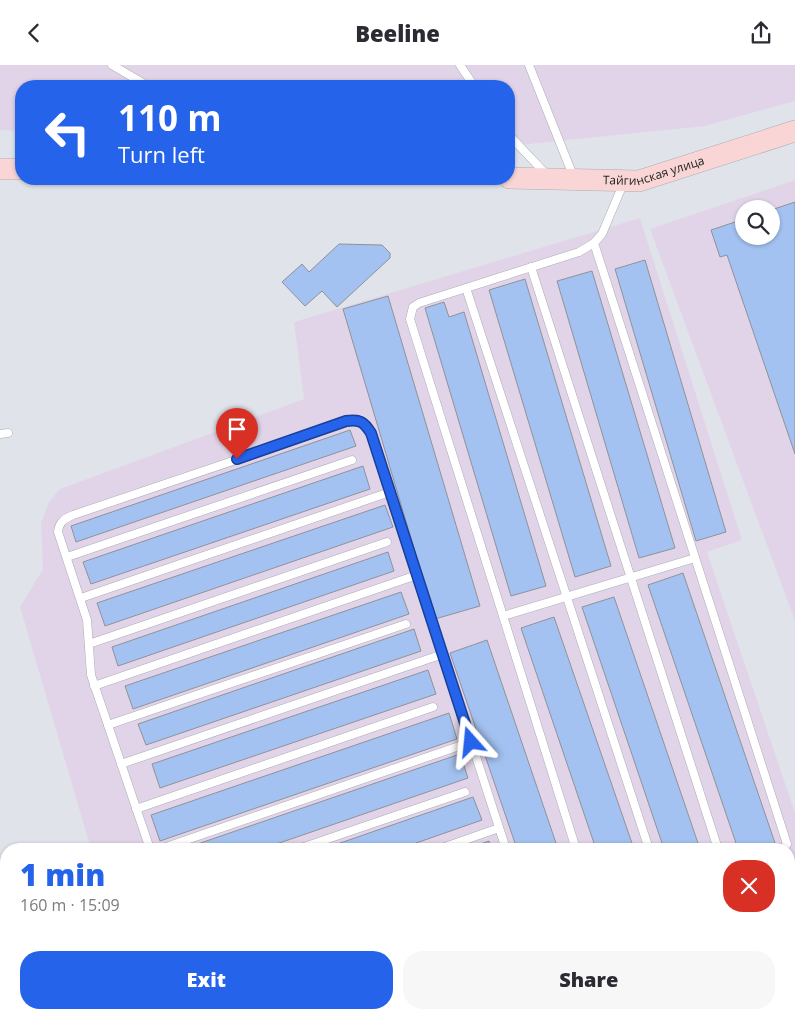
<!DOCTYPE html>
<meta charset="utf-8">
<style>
body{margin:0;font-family:"Open Sans",sans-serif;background:#f7f7f7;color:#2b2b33;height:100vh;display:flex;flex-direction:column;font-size:19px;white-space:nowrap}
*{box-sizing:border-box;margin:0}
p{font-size:16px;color:#7c7c81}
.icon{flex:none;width:28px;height:28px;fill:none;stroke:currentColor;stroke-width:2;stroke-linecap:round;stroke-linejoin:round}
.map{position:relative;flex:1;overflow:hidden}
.sheet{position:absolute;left:0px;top:778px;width:795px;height:176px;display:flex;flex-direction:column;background:#fff;border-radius:20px 20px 0 0;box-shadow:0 1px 4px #0004}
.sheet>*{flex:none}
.guide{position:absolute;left:15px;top:15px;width:500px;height:105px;border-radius:20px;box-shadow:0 1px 4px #0004;background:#2563eb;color:#fff;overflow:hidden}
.tools{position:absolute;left:735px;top:135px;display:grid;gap:10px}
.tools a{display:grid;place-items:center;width:45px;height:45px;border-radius:50%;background:#fff;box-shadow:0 1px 4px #0004;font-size:25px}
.pin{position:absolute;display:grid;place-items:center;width:42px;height:42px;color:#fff;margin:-51px -21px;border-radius:50% 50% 50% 0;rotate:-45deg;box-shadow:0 0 5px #0007}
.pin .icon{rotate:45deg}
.me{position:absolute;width:55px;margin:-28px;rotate:342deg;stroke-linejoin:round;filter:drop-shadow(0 0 4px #0008)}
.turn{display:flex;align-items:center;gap:18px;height:105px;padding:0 20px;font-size:22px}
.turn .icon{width:65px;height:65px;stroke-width:2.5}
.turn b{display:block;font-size:35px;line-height:42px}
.round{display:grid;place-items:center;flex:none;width:52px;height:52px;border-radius:20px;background:#f7f7f7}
.headline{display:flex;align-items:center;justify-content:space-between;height:85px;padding:0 20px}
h1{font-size:30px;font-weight:800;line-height:38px;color:#2563eb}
.action{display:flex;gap:10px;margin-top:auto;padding:10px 20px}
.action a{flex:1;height:58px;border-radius:20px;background:#2563eb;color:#fff;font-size:20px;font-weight:800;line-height:58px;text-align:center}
.action a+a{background:#f7f7f7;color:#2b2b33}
header{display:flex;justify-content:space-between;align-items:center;height:65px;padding:0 20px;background:#fff;font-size:22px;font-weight:800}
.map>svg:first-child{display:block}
.built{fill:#d0d8e4}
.industrial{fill:#e2d4e8;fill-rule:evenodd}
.building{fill:#a3c2f1;stroke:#8f9297}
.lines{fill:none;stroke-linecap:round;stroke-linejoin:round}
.lane-casing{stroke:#aaadb3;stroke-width:9}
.secondary-casing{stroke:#aaadb3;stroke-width:22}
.lane{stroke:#fff;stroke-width:8}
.secondary{stroke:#f9d6d5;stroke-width:21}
.route-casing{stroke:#184099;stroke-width:12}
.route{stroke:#2563eb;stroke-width:9}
.labels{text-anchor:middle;stroke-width:4;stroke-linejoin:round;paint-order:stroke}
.street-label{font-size:12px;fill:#1c1d1f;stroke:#fff}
</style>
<header><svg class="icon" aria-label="back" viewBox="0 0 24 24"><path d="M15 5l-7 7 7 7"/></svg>Beeline<svg class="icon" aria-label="share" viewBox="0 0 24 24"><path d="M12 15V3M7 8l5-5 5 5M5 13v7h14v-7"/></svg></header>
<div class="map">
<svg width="795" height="953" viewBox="0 0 795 953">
<rect width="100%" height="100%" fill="#e0e4ea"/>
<path class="built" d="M789 901 795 920V953H604L602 948H789Z"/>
<g class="industrial">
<path d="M0 0H795V36L705 61 509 81V21H21V66L0 65Z"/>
<path d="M795 115V556L650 164ZM744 144H771V171H744Z"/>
<path d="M640 153 742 475 707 487 795 748V793L789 799V784H91L20 542 43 504 41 458 49 437 60 424 304 334 294 257Z"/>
<path d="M6 842V927L0 907V844Z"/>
<path d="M13 948H602L604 953H15Z"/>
</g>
<g class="building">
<path d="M795 137V389L727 190 720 192 711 165 744 154V171H771V145Z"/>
<path d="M339 179 382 180 390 188V193L337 242 322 226 305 241 282 217 302 199 309 207Z"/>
<path d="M645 195 726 467 696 476 615 204Z"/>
<path d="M592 206 675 483 639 493 557 216Z"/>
<path d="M525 214 611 501 575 512 489 225Z"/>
<path d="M388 231 480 541 435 554 343 244Z"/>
<path d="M444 237 449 252 464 247 546 521 511 531 425 243Z"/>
<path d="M350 365 356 381 76 477 71 461Z"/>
<path d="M363 401 370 424 91 519 83 497Z"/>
<path d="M385 440 393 462 105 561 97 538Z"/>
<path d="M388 487 394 506 118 601 112 582Z"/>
<path d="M683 508 776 781 769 784H738L648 520Z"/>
<path d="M401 527 409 549 133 644 125 621Z"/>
<path d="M614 532 700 784H664L582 542Z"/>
<path d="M554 552 634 784H596L521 563Z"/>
<path d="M414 564 421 586 146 680 138 659Z"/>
<path d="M487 575 558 784H517L450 588Z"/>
<path d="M428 605 436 629 160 723 152 699Z"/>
<path d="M449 648 457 674 160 776 151 750Z"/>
<path d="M460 689 468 713 262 784H183Z"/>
<path d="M473 732 482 755 399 784H323Z"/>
<path d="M489 776 491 784H467Z"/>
<path d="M0 933 6 953H0Z"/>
<path d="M242 948H304L288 953H226Z"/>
<path d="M498 948H551L553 953H500Z"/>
<path d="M573 948H595L597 953H575Z"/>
<path d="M643 948H704L706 953H634L633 951Z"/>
</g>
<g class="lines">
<g class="lane-casing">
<g id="lane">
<path d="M112 0 148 21"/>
<path d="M460 0 474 21"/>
<path d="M529 0 574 113"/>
<path d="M509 70 547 110"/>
<path d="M624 117 602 169 594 178 787 779 783 784"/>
<path d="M531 202 718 784"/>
<path d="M466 223 649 784"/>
<path d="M0 369 8 368"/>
<path d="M67 492 352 395"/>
<path d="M81 533 390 427"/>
<path d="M503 551 695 493"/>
<path d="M89 579 387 477"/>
<path d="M94 621 417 510"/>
<path d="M108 660 406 559"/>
<path d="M121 699 443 589"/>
<path d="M136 744 433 642"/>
<path d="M150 784 91 610 87 555 58 467C59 457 64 454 73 450L357 354 365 358 371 368 506 784"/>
<path d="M160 784 471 677"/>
<path d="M298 784 465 727"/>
<path d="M439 784 499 763"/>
<path d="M576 784 410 254 413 242 419 238 579 187 594 178"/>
<path d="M470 948 475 953"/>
<path d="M560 948 561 953"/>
<path d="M207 952 219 948"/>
<path d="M347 953 360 948"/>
</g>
</g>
<g class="secondary-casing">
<g id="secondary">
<path d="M0 104H21"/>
<path id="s1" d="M509 113 639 116 795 66"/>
</g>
</g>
<use href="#lane" class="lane"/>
<use href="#secondary" class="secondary"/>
</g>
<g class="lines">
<g class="route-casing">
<path id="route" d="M237 394 346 356C360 354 364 357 371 368L471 677"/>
</g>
<use href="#route" class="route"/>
</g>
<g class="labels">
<g class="street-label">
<text dy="4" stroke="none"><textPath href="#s1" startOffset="146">Тайгинская улица</textPath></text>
</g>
</g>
</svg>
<div class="tools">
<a><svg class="icon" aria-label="search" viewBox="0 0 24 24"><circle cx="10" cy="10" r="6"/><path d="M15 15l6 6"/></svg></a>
</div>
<div class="pin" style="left:237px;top:394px;background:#d93025"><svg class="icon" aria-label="arrive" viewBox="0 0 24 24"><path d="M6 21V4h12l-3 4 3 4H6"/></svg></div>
<svg class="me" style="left:471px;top:677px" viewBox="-20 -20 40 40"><path d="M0-17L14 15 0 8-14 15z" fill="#2563eb" stroke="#fff" stroke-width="4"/></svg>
<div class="guide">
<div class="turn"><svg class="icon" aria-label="left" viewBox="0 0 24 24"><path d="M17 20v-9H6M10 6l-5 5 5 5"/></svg><div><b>110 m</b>Turn left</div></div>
</div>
<section class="sheet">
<div class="headline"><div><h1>1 min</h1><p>160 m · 15:09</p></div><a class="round" style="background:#d93025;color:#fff"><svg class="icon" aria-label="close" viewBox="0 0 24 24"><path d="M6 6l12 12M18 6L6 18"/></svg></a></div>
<div class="action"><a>Exit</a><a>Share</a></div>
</section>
</div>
